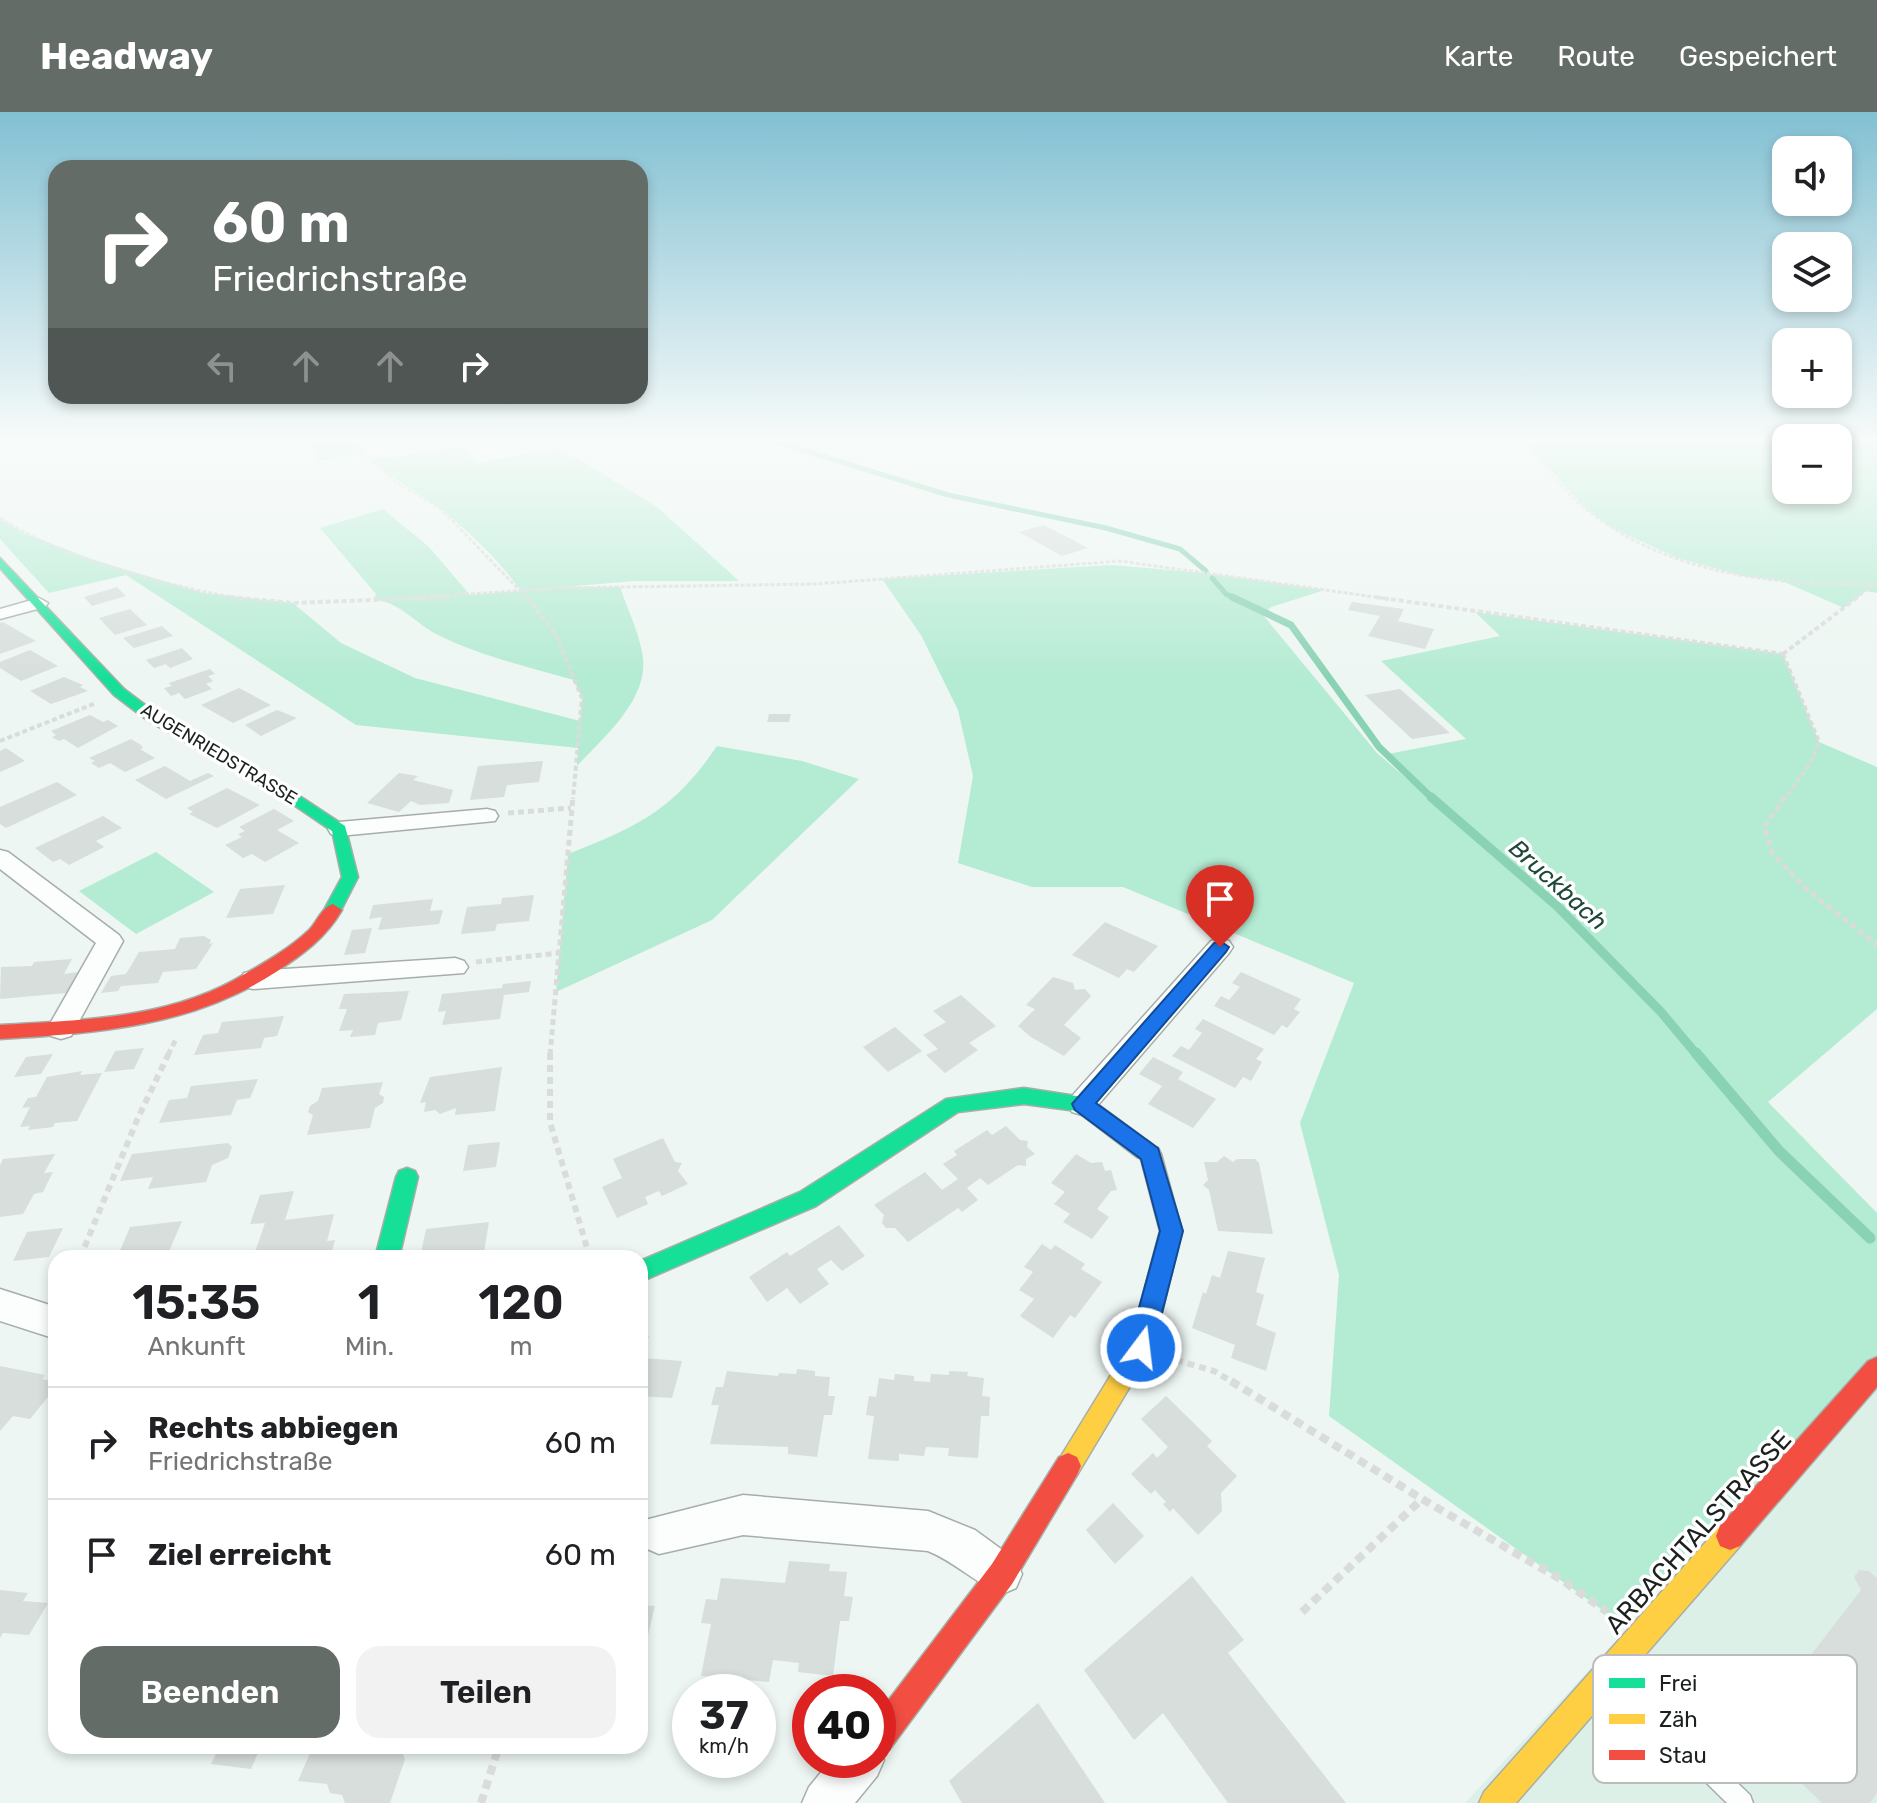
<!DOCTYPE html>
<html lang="de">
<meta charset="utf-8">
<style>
body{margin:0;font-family:Rubik,sans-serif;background:#f2f2f2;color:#202124;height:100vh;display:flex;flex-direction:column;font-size:30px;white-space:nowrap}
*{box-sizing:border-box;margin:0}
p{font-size:26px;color:#757577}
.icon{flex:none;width:44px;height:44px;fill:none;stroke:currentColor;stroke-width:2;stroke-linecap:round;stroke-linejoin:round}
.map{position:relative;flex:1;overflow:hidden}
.panel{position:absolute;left:48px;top:1138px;width:600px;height:504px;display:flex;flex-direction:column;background:#fff;border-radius:24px;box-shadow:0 4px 12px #0003}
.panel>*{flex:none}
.top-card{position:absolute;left:48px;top:48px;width:600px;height:244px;border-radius:24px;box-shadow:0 4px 12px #0003;background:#646c68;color:#fff;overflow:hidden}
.controls{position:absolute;left:1772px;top:24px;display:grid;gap:16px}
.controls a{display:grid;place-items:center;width:80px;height:80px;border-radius:16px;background:#fff;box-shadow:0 4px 12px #0003;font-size:40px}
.speed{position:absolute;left:672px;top:1562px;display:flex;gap:16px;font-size:40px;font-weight:700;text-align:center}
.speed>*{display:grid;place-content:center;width:104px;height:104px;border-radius:50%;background:#fff;box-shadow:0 4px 12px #0003;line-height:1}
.speed small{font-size:20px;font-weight:400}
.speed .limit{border:12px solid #d22;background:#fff;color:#111}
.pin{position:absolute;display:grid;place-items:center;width:68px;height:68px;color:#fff;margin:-82px -34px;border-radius:50% 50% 50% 0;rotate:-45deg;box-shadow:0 0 8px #0007}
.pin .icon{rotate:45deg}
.me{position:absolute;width:88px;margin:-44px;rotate:15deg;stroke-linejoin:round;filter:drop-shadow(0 0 6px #0008)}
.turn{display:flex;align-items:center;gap:28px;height:168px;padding:0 32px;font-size:36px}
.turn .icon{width:104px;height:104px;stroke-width:2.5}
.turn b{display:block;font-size:56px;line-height:68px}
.lanes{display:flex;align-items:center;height:76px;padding:0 32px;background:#0003;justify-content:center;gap:40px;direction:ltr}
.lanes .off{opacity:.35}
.eta{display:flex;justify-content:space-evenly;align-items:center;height:136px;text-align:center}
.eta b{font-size:48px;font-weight:600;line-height:56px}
.cta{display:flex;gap:16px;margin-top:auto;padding:16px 32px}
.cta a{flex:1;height:92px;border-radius:24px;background:#646c68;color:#fff;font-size:32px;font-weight:600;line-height:92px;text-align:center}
.cta a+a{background:#f2f2f2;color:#202124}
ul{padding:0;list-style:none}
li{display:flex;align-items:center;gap:24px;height:112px;padding:0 32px;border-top:2px solid #e0e0e0}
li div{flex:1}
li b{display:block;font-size:30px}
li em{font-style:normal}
header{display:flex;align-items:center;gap:48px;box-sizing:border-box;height:112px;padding:0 40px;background:#646c68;color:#fff}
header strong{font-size:38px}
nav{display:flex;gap:44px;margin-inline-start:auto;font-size:28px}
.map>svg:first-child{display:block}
.built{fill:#ddf0e7}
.green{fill:#b4ebd3}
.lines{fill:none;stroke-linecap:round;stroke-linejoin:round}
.stream-far3{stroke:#8ad2b4;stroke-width:5}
.stream-far2{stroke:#8ad2b4;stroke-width:7}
.stream-far1{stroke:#8ad2b4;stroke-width:9}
.stream{stroke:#8ad2b4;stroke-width:11}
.building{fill:#d7dedb}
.lane-casing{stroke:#a7aeaa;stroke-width:3}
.street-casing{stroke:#a7aeaa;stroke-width:3}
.fast-casing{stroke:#a7aeaa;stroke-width:3}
.slow-casing{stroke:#a7aeaa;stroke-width:3}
.jam-casing{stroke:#a7aeaa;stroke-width:3}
.path-far4{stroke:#d9dcdb;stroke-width:3;stroke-dasharray:4 2;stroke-linecap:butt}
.path-far3{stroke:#d9dcdb;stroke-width:4;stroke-dasharray:5 3;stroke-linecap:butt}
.path-far2{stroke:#d9dcdb;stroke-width:5;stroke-dasharray:6 4;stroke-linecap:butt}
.path-far1{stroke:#d9dcdb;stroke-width:6;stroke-dasharray:7 5;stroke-linecap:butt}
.path{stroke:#d9dcdb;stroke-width:8;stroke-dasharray:9 6;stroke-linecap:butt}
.lane{fill:#fcfefd;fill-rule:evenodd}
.street{fill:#fcfefd;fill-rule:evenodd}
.fast{fill:#16e098;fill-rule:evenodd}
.slow{fill:#ffcf43;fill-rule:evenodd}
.jam{fill:#f24e42;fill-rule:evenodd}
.route{fill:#1a73e8;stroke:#114b97;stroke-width:2}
.labels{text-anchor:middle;stroke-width:7;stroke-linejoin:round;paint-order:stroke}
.far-street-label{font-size:18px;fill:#1b211e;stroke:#fff}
.water-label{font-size:24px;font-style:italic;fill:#1e4837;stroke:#fff}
.near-street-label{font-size:26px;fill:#1b211e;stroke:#fff}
.key{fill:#fff;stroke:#bbbcbc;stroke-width:2}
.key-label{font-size:22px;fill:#1b211e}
</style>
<header>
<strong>Headway</strong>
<nav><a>Karte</a><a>Route</a><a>Gespeichert</a></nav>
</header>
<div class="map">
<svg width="1877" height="1691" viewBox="0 0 1877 1691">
<rect width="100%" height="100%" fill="#edf6f2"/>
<path class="built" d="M1877 1249V1691H1465Z"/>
<g class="green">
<path d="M308 330H355L364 341 319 349Z"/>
<path d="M1526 330H1786V378H1838V330H1877V481L1866 479 1844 496 1782 469 1743 464 1678 446 1612 416 1586 397Z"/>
<path d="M462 335 476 351 560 336 657 395 739 469H634L564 475H620C627 496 638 518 642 540 652 585 604 625 577 654L578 636 356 613 126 463 49 481 0 427V406L21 420 91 447 203 481 293 491 341 531 415 566 580 609 582 586 574 568C529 555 480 544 438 523 416 512 398 488 373 488L376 482 320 416 383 397 429 435 470 483 521 479C501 450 470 421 442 398 419 380 393 368 369 348Z"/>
<path d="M1112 453 1204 461 1325 478 1271 495 1263 503 1377 641 1442 697 1388 642 1466 627 1381 549 1500 524 1475 500 1783 542 1819 630 1877 655V897L1768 990 1877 1101V1248L1618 1509 1329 1304 1339 1163 1300 1011 1354 871 1123 775H1032L958 751 973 664 958 598 921 523 882 467Z"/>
<path d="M717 634 802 649 859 667 712 808 556 880 568 742C637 715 674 698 717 634Z"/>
<path d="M156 740 214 780 136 822 79 779Z"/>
</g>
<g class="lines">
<g class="stream-far3">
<path d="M777 330 948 383 1106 416 1180 437 1206 459"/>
<path d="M1212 466 1226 482 1236 487"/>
</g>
<path class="stream-far2" d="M1232 485 1291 513 1379 635 1433 687"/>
<path class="stream-far1" d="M1431 685 1558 795 1661 900 1697 943"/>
<path class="stream" d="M1696 941 1779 1039 1870 1126"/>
</g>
<g class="building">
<path d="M1044 413 1088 436 1062 444 1019 420Z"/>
<path d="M117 475 126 484 92 494 84 485Z"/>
<path d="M1352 490 1404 497 1398 509 1434 517 1425 537 1368 524 1380 504 1348 498Z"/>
<path d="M130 497 147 513 115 523 99 506Z"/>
<path d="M3 510 27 524 36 529 0 542V511Z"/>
<path d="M162 514 173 524 134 536 123 526Z"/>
<path d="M182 536 193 547 170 556 166 552 154 556 146 548Z"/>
<path d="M30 538 58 554 21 569 0 556V550Z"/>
<path d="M210 557 215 562 208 564 213 569 206 572 212 577 185 587 179 581 171 584 164 576 172 574 169 571Z"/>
<path d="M64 565 83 573 80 575 88 579 51 592 30 579Z"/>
<path d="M239 576 271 593 233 611 201 593Z"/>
<path d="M1400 577 1450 621 1412 627 1365 583Z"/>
<path d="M277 598 297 606 261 624 245 613Z"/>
<path d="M769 602H791L789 610H767Z"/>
<path d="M90 603 103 610 108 608 118 614 78 636 64 627 59 629 52 625 56 623 51 619Z"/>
<path d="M131 627 141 633 143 636 140 637 155 646 125 660 110 651 99 656 91 651 95 649 89 646Z"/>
<path d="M6 636 25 649 0 660V639Z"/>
<path d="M543 649 539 670 507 673 504 685 470 688 478 654Z"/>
<path d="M165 654 190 669 208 661 214 664 166 687 135 668Z"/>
<path d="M399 661 418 664 413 668 453 678 449 691 420 693 411 689 399 700 367 691Z"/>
<path d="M57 670 77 683 6 716 0 712V695Z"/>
<path d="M227 676 260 693 217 716 189 702 193 700 187 696Z"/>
<path d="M274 697 294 709 277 718 299 731 265 750 252 742 243 746 225 733 242 725 238 722 245 719 239 715Z"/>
<path d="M103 704 122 716 96 729 104 735 69 753 60 747 53 750 35 736Z"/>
<path d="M285 773 273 802 226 806 240 777Z"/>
<path d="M534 783 529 809 497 812 495 819 461 822 467 795 501 792 502 786Z"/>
<path d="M433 787 430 799 443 798 439 812 378 818 382 805 369 807 373 793Z"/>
<path d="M1105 810 1158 834 1134 860 1127 857 1119 866 1072 843Z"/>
<path d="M372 816 365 841 344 843 352 818Z"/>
<path d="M204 824 211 828 209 832 213 831 196 857 163 860 158 871 121 874 118 879 101 881 111 864 126 862 139 840 175 837 180 826Z"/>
<path d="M72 847 64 862 78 860 66 881 0 887 1 855 32 854 34 850Z"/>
<path d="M1241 860 1301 887 1294 897 1300 900 1287 916 1282 913 1274 923 1214 894 1221 884 1229 888 1240 875 1232 871Z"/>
<path d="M1053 865 1073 871 1075 878 1085 877 1091 884 1064 913 1081 926 1064 944 1031 925 1018 914 1035 897 1026 893Z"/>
<path d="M531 869 529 880 504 883 500 907 442 913 446 899 438 900 442 882 502 876 503 872Z"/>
<path d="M409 879 401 908 378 911 375 923 350 925 353 918 339 919 347 897H339L344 882Z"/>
<path d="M961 883 996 914 969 931 978 938 945 961 926 943 938 937 923 923 946 910 933 899Z"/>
<path d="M284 904 277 924 264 926 261 936 194 943 203 923 218 921 222 910Z"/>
<path d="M1203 907 1264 937 1256 947 1262 950 1251 969 1243 965 1235 976 1172 944 1181 934 1189 938 1202 921 1195 917Z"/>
<path d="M895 915 922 939 888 960 863 935Z"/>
<path d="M144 936 134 957 104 960 115 939Z"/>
<path d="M53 942 41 962 14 965 26 945Z"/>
<path d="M1153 945 1183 960 1178 967 1216 987 1193 1016 1148 992 1162 974 1139 962Z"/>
<path d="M502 955 495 999 455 1003 456 996 440 1002 435 998 424 1000 426 990 420 991 430 965Z"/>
<path d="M82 959 80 963 102 961 77 1009 55 1011 53 1015 28 1018 30 1014 20 1015 30 995 22 996 28 986 36 985 47 965Z"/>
<path d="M258 967 250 986 237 988 231 1003 159 1011 169 988 187 986 191 974Z"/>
<path d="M383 970 379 982 384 985 383 991 375 996 370 1016 307 1023 313 1003 308 1000 310 994 318 989 322 976Z"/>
<path d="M1006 1014 1020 1028 1028 1029 1027 1035 1035 1042 1026 1047V1054L1018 1053 988 1073 980 1066 967 1076 978 1088 962 1100 958 1096 908 1130 895 1116H886L882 1111 884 1103 874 1093 925 1060 942 1078 958 1067 943 1052 957 1043 954 1039 987 1018 992 1023Z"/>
<path d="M663 1026 675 1050 682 1051 678 1059 688 1072 662 1084 659 1079 645 1085 648 1092 617 1106 602 1075 622 1066 613 1047Z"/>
<path d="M500 1030 496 1055 463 1059 468 1033Z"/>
<path d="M228 1031 232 1035 228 1046 212 1053 206 1070 148 1077 153 1065 120 1069 132 1042Z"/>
<path d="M55 1042 44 1061 53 1060 43 1080 34 1082 23 1102 0 1105V1053L3 1047Z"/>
<path d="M1076 1042 1091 1051 1102 1050 1105 1059 1111 1058 1117 1078 1111 1079 1097 1097 1109 1105 1092 1127 1063 1110 1070 1102 1054 1092 1065 1080 1051 1071Z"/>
<path d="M1224 1044 1233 1050 1237 1047H1255L1259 1051 1273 1122 1218 1119 1209 1078 1203 1073 1208 1068 1204 1050H1217Z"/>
<path d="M294 1079 285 1108 334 1102 327 1129 335 1128 330 1146H253L265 1111 250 1112 260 1083Z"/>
<path d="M182 1109 167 1144 117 1146 130 1115Z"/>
<path d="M489 1110 483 1146H420L426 1117Z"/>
<path d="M839 1113 865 1144 842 1159 831 1148 817 1157 829 1172 800 1192 787 1176 767 1190 749 1165 787 1140 790 1144Z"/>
<path d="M63 1116 49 1145 13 1149 27 1120Z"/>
<path d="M1042 1132 1051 1138 1055 1133 1085 1152 1081 1157 1102 1170 1075 1206 1070 1203 1053 1226 1020 1204 1034 1187 1019 1178 1033 1160 1024 1155Z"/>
<path d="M1228 1139 1265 1146 1256 1180 1264 1183 1256 1213 1276 1221 1266 1259 1231 1246 1235 1233 1192 1216 1203 1180 1206 1182 1212 1163 1220 1166Z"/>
<path d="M640 1224H649L643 1246 682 1249 672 1286 640 1284Z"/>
<path d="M0 1254 45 1263 42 1267 56 1270V1275L30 1307 13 1304 0 1319Z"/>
<path d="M797 1257 815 1259V1264L830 1265 828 1284H835L832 1303H824L817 1345 788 1342V1335L710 1332 719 1293H711L716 1275H723L727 1259 778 1264 779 1261 796 1262Z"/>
<path d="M949 1259 968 1260 967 1264 984 1266 982 1284 990 1285 989 1304H981L978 1346 948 1344 949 1336 926 1335 924 1344 899 1342V1349L868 1347 874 1304 866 1303 869 1284 876 1285 879 1266 894 1268 895 1262 914 1264V1269L930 1270 931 1262 949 1263Z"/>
<path d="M1166 1284 1212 1329 1207 1334 1237 1364 1221 1381 1222 1399 1198 1423 1173 1396 1170 1400 1163 1392 1166 1390 1155 1378 1151 1382 1131 1362 1153 1341 1157 1346 1168 1335 1141 1307Z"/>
<path d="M1113 1391 1144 1424 1115 1452 1086 1418Z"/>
<path d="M789 1449 830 1452 829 1459 847 1460 844 1484 853 1485 849 1509H840L833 1564 798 1560 799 1551 773 1548 769 1570 701 1564 711 1512 701 1511 706 1487 717 1488 721 1466 785 1471Z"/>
<path d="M1859 1458 1869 1459 1877 1466V1681L1870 1691H1822L1750 1622 1861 1478 1854 1465Z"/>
<path d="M1192 1464 1244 1528 1228 1541 1346 1691H1228L1163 1601 1134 1628 1084 1558Z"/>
<path d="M0 1478 28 1481 23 1489 48 1491 29 1523 3 1521 0 1526Z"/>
<path d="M640 1493 655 1494 641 1552H640Z"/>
<path d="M1038 1591 1105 1691H962L949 1669Z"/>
<path d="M220 1634H261L251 1657 211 1652Z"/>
<path d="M313 1634H399L405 1647 390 1691H345L342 1683 330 1681 327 1672 298 1669Z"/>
</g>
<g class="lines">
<g class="lane-casing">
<path id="lane" d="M1619 1561 1626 1564 1750 1683 1753 1691H1727L1612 1578 1609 1571 1612 1564Z"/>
</g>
<g class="street-casing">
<g id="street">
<path d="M39 486 48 491 45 495 0 507V497Z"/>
<path d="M487 697 495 699 498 704 495 709 339 724 331 722 328 717 331 712 339 710Z"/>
<path d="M0 738 8 740 119 823 123 829 71 924 61 927 51 924 47 917 96 831 0 757Z"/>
<path d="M1220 826 1229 829 1233 835 1229 841 1092 1000 1082 1003 1072 1000 1067 992 1072 984 1211 829Z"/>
<path d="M455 846 464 849 468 855 464 861 253 877 244 875 240 868 244 861 253 859Z"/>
<path d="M0 1177 56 1195V1227L0 1209Z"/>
<path d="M743 1383 928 1399 975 1418 1016 1448 1022 1462 1016 1476 1002 1482C975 1471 955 1450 928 1439L743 1423 659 1442 645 1436 640 1424 645 1408Z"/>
<path d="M878 1634 884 1648 877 1664 855 1691H802L809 1675 831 1648H878Z"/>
</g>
</g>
<g class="fast-casing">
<g id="fast">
<path d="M0 446 124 577 157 602 298 683 345 714 358 765 339 802 333 804 324 798 342 765 332 719 288 689 147 608 114 583 0 456Z"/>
<path d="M1024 976 1089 986 1153 1033 1156 1039 1153 1045 1145 1048 1137 1045 1077 999 1024 992 958 1000 816 1094 640 1170V1149L800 1080 946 987Z"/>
<path d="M407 1056 415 1059 418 1065 399 1146H375L396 1065 399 1059Z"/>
</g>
</g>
<g class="slow-casing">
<g id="slow">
<path d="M1145 1030 1158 1036 1161 1042 1182 1119 1153 1236 1077 1363 1068 1367 1059 1363 1055 1354 1130 1232 1160 1119 1141 1047 1134 1039 1137 1033Z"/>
<path d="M1730 1410 1740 1414 1744 1424 1740 1434 1516 1691H1479L1484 1680 1720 1414Z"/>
</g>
</g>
<g class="jam-casing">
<g id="jam">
<path d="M333 792 342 798C326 826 302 843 276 860 191 915 98 921 0 927V913C82 908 170 907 243 863 266 850 290 836 309 818 317 810 322 795 333 792Z"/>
<path d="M1877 1245V1275L1740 1434 1730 1438 1720 1434 1716 1424 1720 1414 1868 1249Z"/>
<path d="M1068 1341 1077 1345 1081 1354 1077 1363 1012 1472 889 1638 878 1643V1602L992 1452 1059 1345Z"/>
</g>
</g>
<g class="path-far4">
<path d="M355 330 369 348 397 371 440 396 528 487"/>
<path d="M1526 330C1545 353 1563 379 1587 398 1667 462 1778 475 1877 471"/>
<path d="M0 406C58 445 175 477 245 487"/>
<path d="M399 487 556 476 816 472 1120 449 1389 487"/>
<path d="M1855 487 1874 472"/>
</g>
<g class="path-far3">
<path d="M230 485 293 491 450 485"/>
<path d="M527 485 555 521 582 586 573 687"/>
<path d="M1375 485 1783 542"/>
<path d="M1783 542 1819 630 1810 652 1784 687"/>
<path d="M1783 542 1858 485"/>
<path d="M0 629 96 591"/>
</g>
<g class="path-far2">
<path d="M1785 685 1764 715 1772 741 1805 776 1877 833"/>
<path d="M508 701 571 696"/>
<path d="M476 850 559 841"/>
<path d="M168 943 176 927"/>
<path d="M550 943 573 685"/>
</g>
<g class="path-far1">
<path d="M550 941V1010L590 1146"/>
<path d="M80 1146 137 1008 169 941"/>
<path d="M1176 1248 1214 1259 1234 1271"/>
</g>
<g class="path">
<path d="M1231 1269 1422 1387"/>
<path d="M1302 1500 1422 1387 1562 1468 1607 1500"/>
<path d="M481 1691 499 1634"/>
</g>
<use href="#lane" class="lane"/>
<use href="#street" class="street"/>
<use href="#fast" class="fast"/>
<use href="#slow" class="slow"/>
<use href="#jam" class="jam"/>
</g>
<linearGradient id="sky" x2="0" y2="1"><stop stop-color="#82c0d3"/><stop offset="0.58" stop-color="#f7fbf9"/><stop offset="1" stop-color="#f7fbf9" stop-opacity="0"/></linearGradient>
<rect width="1877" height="566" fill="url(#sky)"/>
<path class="route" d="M1220 829 1229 835 1226 840 1096 991 1158 1036 1183 1119 1153 1236 1150 1245 1141 1248 1132 1245 1128 1236 1160 1119 1141 1047 1075 998 1072 992 1214 831Z"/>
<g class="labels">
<g class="far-street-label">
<text transform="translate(219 642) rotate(31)" y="6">AUGENRIEDSTRASSE</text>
</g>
<g class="water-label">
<text transform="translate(1558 773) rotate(42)" y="8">Bruckbach</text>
</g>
<g class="near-street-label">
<text transform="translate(1698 1420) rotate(-48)" y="9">ARBACHTALSTRASSE</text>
</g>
</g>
<rect x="1593" y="1543" width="264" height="128" rx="12" class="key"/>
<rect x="1609" y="1566" width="36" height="10" fill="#16e098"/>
<rect x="1609" y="1602" width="36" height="10" fill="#ffcf43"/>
<rect x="1609" y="1638" width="36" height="10" fill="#f24e42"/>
<g class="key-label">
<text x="1659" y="1579">Frei</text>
<text x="1659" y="1615">Zäh</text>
<text x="1659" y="1651">Stau</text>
</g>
</svg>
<div class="controls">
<a><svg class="icon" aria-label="sound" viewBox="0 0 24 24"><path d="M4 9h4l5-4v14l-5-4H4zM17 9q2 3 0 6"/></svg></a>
<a><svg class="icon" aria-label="layers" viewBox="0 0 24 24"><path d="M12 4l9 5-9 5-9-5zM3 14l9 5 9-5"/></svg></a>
<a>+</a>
<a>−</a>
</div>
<div class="speed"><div>37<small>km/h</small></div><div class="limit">40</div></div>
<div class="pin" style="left:1220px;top:835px;background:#d93025"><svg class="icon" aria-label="arrive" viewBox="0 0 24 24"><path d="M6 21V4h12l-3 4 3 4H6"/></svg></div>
<svg class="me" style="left:1141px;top:1236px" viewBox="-20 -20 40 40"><circle r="17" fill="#1a73e8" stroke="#fff" stroke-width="3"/><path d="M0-11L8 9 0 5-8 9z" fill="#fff"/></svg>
<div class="top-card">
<div class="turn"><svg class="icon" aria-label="right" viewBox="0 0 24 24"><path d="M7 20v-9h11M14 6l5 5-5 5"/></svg><div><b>60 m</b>Friedrichstraße</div></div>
<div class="lanes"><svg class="icon off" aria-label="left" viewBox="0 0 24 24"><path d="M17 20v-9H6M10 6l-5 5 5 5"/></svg><svg class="icon off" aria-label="ahead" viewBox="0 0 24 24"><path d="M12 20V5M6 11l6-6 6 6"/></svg><svg class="icon off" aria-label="ahead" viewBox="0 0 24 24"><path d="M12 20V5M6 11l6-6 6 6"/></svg><svg class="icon" aria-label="right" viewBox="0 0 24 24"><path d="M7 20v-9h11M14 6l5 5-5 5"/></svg></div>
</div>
<section class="panel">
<div class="eta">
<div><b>15:35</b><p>Ankunft</p></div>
<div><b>1</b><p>Min.</p></div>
<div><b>120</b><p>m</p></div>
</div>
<ul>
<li><svg class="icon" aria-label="right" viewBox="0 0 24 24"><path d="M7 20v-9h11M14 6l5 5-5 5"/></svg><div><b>Rechts abbiegen</b><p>Friedrichstraße</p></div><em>60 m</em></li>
<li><svg class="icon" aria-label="arrive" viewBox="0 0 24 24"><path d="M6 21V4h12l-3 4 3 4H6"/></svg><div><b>Ziel erreicht</b></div><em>60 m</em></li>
</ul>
<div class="cta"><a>Beenden</a><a>Teilen</a></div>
</section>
</div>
